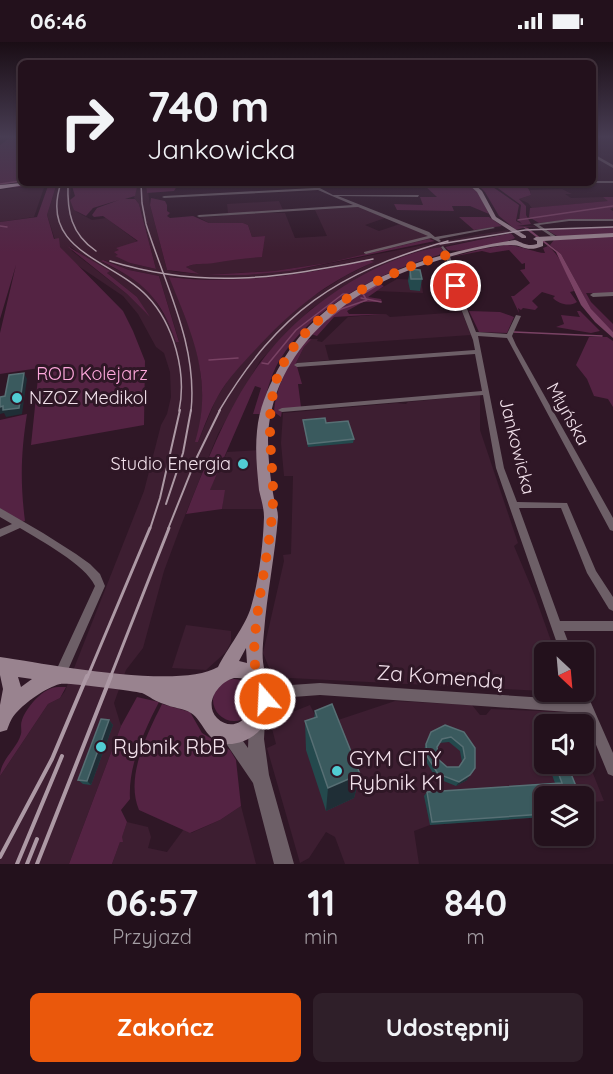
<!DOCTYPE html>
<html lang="pl">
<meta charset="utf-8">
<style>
body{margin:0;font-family:Quicksand,sans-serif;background:#2f1f29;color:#f1f3f6;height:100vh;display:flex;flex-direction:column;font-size:22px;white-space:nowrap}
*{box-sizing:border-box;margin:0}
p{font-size:20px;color:#a39da3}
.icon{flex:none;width:33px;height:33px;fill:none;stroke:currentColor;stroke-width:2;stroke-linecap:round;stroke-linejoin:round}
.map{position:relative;height:822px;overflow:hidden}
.panel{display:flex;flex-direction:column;background:#23111c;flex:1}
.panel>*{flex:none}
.banner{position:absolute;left:18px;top:18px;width:578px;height:126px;border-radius:9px;box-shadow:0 2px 4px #0004,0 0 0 2px #40313b;background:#23111c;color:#f1f3f6;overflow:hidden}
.needle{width:39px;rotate:154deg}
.tools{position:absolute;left:534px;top:600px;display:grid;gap:12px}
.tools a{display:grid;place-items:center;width:60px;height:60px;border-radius:9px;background:#23111c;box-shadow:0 2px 4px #0004,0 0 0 2px #40313b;font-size:30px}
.pin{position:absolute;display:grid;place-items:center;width:51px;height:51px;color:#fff;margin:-26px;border:3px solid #fff;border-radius:50%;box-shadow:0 2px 6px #0007}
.me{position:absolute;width:66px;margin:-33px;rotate:341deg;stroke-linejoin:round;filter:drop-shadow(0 0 4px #0008)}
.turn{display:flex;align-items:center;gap:21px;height:126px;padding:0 30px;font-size:27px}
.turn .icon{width:78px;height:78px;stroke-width:2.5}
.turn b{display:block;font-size:42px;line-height:51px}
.eta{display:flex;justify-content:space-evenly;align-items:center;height:102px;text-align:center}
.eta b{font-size:36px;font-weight:800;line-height:42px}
.primary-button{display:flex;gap:12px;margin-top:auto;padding:12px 30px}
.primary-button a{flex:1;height:69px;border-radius:9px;background:#ea580c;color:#fff;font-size:24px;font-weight:800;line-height:69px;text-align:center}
.primary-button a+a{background:#2f1f29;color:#f1f3f6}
.status{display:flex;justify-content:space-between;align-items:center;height:42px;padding:0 30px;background:#23111c;direction:ltr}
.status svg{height:16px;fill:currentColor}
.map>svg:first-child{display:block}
.built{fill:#3d1e31;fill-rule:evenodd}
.green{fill:#542343}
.water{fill:#794264}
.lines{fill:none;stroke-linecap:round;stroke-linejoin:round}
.stream{stroke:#794264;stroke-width:1.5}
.minor{fill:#6d5f67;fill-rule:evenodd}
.tertiary{fill:#6d5f67;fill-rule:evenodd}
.secondary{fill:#99838f;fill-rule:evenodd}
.primary{fill:#bb9faf;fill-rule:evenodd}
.rail-far3{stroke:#ad99a5;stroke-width:1.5}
.rail-far2{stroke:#ad99a5;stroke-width:2}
.rail-far1{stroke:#ad99a5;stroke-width:3}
.rail{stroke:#ad99a5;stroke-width:4}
.wall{fill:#24494d;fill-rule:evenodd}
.shaded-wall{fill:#1f2e36}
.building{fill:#3a5a5e;stroke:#576f74;stroke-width:1.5;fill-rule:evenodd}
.route{stroke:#ea580c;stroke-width:10;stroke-dasharray:0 18}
.poi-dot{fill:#51ccd3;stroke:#2f1726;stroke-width:2}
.labels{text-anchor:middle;stroke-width:6;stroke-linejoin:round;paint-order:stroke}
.park-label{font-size:18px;fill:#fea8dc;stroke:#2f1726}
.poi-label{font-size:18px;fill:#f2e1eb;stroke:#2f1726;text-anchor:start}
.street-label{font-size:18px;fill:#f2e1eb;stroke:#2f1726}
.near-street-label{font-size:21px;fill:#f2e1eb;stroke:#2f1726}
.near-poi-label{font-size:21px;fill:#f2e1eb;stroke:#2f1726;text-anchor:start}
</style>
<div class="status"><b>06:46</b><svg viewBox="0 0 49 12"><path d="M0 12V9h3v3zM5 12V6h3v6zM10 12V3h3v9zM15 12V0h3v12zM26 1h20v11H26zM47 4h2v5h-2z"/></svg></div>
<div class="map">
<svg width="613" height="822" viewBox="0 0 613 822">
<rect width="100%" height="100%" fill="#2f1726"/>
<g class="built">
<path d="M57 141H71L70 158 77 170 92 178 106 176 137 199 119 208 130 221 156 227 139 162 134 156 138 141H147L150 163 167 228 177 230 198 232 186 225 199 220 213 221 230 216 262 214 264 194 252 195 248 183 243 181H209L198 175 222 174 228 171 227 162 279 159 283 168 262 171H285L295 196 327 194 315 168 358 165 385 176 365 183 379 189 400 182 427 192 432 197 327 221 274 229 217 232 290 229 476 193 508 188 511 191 439 205 369 230 311 267 260 319 218 392 180 486 164 529 143 606 126 628 114 661 121 684 69 822H0V734L48 662 60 656 65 649 144 449 161 383 167 372 171 355 170 330 164 311 156 305 138 272 123 254 74 221 56 201 47 173ZM70 204 85 216 109 229 107 231 137 255 147 272 127 252 72 209ZM104 218 129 228 159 234 179 299 151 251 135 237 102 220ZM369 218 373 220 345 234 302 261 279 282 232 332 216 357 198 400 203 357 200 325 194 298 170 235 227 238 270 236Z"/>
<path d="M45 143 34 175 0 180V148Z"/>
<path d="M562 147 572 152H565L571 156 603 155 610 159 532 166 528 161 519 157 531 153 530 148Z"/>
<path d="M397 237 421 238 423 251 376 249Z"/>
<path d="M462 270 471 293 325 303 329 318 296 321 304 305 312 297H318L317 299 322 300 348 275 386 272 390 275Z"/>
<path d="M480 353V388L518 501 514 504 535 554 555 610H544V649L290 636 279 634 270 628 263 611 284 519 283 513 291 512 293 434H284L281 401 283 371 397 361 406 362 408 360Z"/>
<path d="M260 408 267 467H222L224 448 209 449 227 410Z"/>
<path d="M186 583 231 589V600L226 610 206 628 172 626Z"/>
<path d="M395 659 472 663 480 673H486L491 667 565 670 573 682H544V722H584V709L604 759 584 761V754H544V775L430 783 414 789 419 822H345L335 795 326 790 309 816 300 821 267 706 276 702 270 679 310 663 314 671 321 667 329 681Z"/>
<path d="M241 764 256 822H112L127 780 148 785 151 795 148 806 167 810 184 787 191 791 220 778Z"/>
</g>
<g class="green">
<path d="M11 95H21V140L0 142V103Z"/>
<path d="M43 141H48V143L57 141 47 173 54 197 59 196 60 205 123 269 133 289 145 319 144 383 31 403 39 326 0 332V291L16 223 0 277V180L37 175 48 144 0 146Z"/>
<path d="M71 141H138L135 154 125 157H135L139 162 156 227 130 221 115 214 118 213 114 210 119 208 116 206 138 199 103 174 94 175 92 173 97 166 119 158 93 166 86 174 74 168 70 158 75 154Z"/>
<path d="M146 141H245L177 144 174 149 147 151Z"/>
<path d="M419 141H468L478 150 489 172 470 164H452L454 169 397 168 394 162 423 163 420 155H437L425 144Z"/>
<path d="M476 141H487L519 163 516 179 522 182 519 179 521 163 491 141C504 141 528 136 531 153L519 157 526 164V173L531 182 517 184 538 185H526L516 188 499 174 485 150Z"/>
<path d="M603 155H613V166L610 167 613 169V177H574L539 181 529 175 530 166 608 159Z"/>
<path d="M151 156 165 159 167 163V169L170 171 167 174 170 176 193 174 209 181H243L248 183 252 195 265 194 262 215C245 216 230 218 214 221 203 223 197 220 186 225L199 232 167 228 150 163Z"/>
<path d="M459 175H489L502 184 474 188Z"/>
<path d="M613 185V192L557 194 545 187Z"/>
<path d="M511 191 515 196C504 202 459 211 448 208L445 205Z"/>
<path d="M613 194V252L586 251 591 260 613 282V290L593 271 561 212 550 203 554 198Z"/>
<path d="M429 197 435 199 290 229 246 233H208L274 229 327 221Z"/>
<path d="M506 203C519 203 535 211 545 211L543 206 548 204C562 215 567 233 574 249L570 250 577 260C569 265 559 262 553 256L555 254 542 250 532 259 538 265 535 268 523 266 521 268 518 266 519 271 511 254H514L530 241 520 228 525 227V221L522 222 509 208 490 211 482 209 451 215 482 207Z"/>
<path d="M67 204 110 229 107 231 137 255 150 275 127 252Z"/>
<path d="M441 205 443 209 439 213C378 231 314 263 279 319 270 334 266 355 260 372H253L261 346 255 344 210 448H225L222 467 186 472C225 374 251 304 344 244 373 226 407 210 441 205Z"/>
<path d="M103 218 129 228 159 234 179 300H176C161 256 143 239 101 219Z"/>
<path d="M369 218 374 220C327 239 290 270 256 307 242 322 228 336 218 354 210 368 204 385 198 400H195C214 338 192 292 169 235 237 243 303 233 369 218Z"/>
<path d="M378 241 384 244 368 255 381 257 382 260H363L347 269 349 272H386L334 275 317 294 311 292 335 269Z"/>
<path d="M469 269 500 270 514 275 507 291 479 290Z"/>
<path d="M577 269H580L600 289 591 291 556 285 564 282 561 273 580 275Z"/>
<path d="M589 295H607L613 299V365L608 357 594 354 587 337 576 323Z"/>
<path d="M312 297 304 305 296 321 302 342H298L301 365 282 368 281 375 274 370C276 343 290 320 304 298Z"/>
<path d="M27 372C21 410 20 440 25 479L20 480 0 466V378Z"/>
<circle cx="234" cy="658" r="21"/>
<path d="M58 645H66L60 656 48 662 0 734C0 718 17 707 21 692 22 688 20 683 22 678 27 664 44 645 58 645Z"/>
<path d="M137 655 159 660C144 689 128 724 130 757L121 768 127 780 122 795 123 800H120L112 822H69L121 684Z"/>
<path d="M162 662 190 670 202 691 230 708 236 718 241 764 220 778 190 791 139 768C125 735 147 692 162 662Z"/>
</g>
<path class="water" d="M523 185 528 186 561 212 591 267 613 290V296L595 280 581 263 556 210Z"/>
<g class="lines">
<g class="stream">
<path d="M0 142 21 139"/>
<path d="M518 178 613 164"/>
<path d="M0 184 7 185"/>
<path d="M361 256 381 260"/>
<path d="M366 257 363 252 379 242"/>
<path d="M328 277 341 267 367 258"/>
<path d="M514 290 602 294"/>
<path d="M209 318 238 316"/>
<path d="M262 321 268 322 296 288 343 252H347"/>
</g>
<g class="minor">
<path d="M592 111 613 123V126L592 114Z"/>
<path d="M592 139H613V141H591Z"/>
<path d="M305 141H310L314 143 316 142 409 143 410 145 316 144 333 153H419L418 155 338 154 429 190 435 195 493 185 495 186 439 197 441 199 439 200 431 196 366 212 364 211V210L428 194 358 165 199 175 197 174 199 173 353 163 318 148 164 156 162 155 164 154 314 146Z"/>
<path d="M570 141H585L548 145 546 144Z"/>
<path d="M569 177H613V179H569L539 183 557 195V196L555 197 533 182Z"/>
<path d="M443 204 449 211 464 259 476 290 507 292 516 273 521 274 512 294 516 303 613 476V489L610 488 507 296 478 294 504 426 517 460 567 461 596 529 613 555V569L609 567 587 531 561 466H519L560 579H613V589H564L572 610H560L496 426 483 353 282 370 278 368 282 366 482 349 475 312 297 325 294 323 297 321 475 308 473 298 458 259 445 211 441 205Z"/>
<path d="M613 250V254L593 255 590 253 593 251Z"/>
<path d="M0 466 43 491 76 512 90 522 100 532 105 544 64 637 60 639 56 637 54 633 95 544C85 522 41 499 20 486L0 495V487L12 482 0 475Z"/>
<path d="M262 634 291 643 320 641 577 658 574 650H584V645L613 711V734L608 732 583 671 320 653 293 655 264 675 260 673 258 669 260 665 278 651 258 644 256 640 258 636Z"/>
</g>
<path class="tertiary" d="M257 671 263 673 265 679 264 697 269 733 294 822H274L253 741 219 691 221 685 227 683 233 685 248 706 249 679 251 673Z"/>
<g class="secondary">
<path d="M467 141H473L482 149 496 175 526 194V196H522L492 177 477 150Z"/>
<path d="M613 191V195L543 199V204C526 211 524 203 511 203 484 203 438 218 412 227 339 254 270 315 268 398 268 416 270 434 273 451 274 459 278 467 278 475 275 513 267 552 264 590 263 602 261 618 265 629 267 633 270 636 272 641 276 658 270 674 261 687 253 696 239 703 226 702 205 699 203 678 191 671 183 666 173 666 164 662 156 660 149 654 142 651 133 649 66 640 60 642 45 646 26 660 16 671 12 675 9 682 7 688L0 690V663L3 647 0 633V615C48 622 179 648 218 625 227 607 246 583 251 565 259 537 263 504 264 475 264 466 261 457 259 448 257 428 255 409 257 389 259 367 267 348 277 329 322 241 424 213 515 198 523 201 528 205 537 202V199L533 197 536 195ZM246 606 247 621 239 619ZM18 635 32 637 21 645ZM234 636C238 636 244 636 248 638 270 649 242 700 217 676 203 661 219 640 234 636Z"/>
</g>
<path class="primary" d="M21 141H38L0 147V143Z"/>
<g class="rail-far3">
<path d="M61 141C38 209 113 218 147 254 174 282 187 331 179 369"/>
<path d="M68 141C67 170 71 192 96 209"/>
<path d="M141 141 142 161 146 182C165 243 198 303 191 369"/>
<path d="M440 202 525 188 613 185"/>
<path d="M110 219C203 248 280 236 373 217"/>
<path d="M219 369C279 269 337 230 448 199"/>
</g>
<g class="rail-far2">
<path d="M166 462 183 411 191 368"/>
<path d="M150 487 160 456 180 368"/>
<path d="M168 487 196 417 220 368"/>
</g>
<g class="rail-far1">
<path d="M87 636 150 486"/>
<path d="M110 636 169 486"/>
</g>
<g class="rail">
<path d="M0 815 52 717 87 634"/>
<path d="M17 822 62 714"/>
<path d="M27 822 37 797"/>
<path d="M37 822 111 634"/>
</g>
</g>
<g class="wall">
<path d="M410 227 422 237 420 249 410 248 408 239Z"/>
<path d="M303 378 326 381 354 397 353 401 308 405Z"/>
<path d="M315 669 360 732 354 756 326 769 306 708 305 679 314 676Z"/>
<path d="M109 678 113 683 91 743 83 742 78 738Z"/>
<path d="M431 690H464L467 738 456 744 436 736 425 718 424 707ZM449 700 460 709 462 720 459 725H447L439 718 437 705 439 701Z"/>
<path d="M548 722H567L580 754H544V775L430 783 424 754 427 750 555 741Z"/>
</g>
<g class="shaded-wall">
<path d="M24 331 27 337 22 372 6 375 4 371 0 372V365L3 364Z"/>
<path d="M109 678 113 683 91 743 87 739Z"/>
<path d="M360 732 354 756 326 769 328 746Z"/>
<path d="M470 733 467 738 456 744 459 740Z"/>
</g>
<g class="building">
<path d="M410 227 420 228 422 237H411Z"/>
<path d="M24 331 19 366 3 368V364L0 365V355L5 354 9 333Z"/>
<path d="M325 376 326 381 348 379 354 397 308 402 303 378Z"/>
<path d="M332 662 360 732 328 746 305 679 317 675 315 669Z"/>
<path d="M101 677 109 678 87 739 78 738Z"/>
<path d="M445 683 464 690 475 706V726L470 733 459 740 438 732 427 714 426 702 431 690ZM451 695 463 705 465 716 459 725H447L439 718 437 705 442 697Z"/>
<path d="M555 722H567L580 754H544V772L432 780 427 750 562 741Z"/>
</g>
<linearGradient id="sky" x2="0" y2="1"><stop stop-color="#1a0d15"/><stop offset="0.45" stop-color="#473c52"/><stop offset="1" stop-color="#473c52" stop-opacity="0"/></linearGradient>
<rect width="613" height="210" fill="url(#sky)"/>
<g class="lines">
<path class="route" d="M265 657C265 641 254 631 254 614 255 562 270 512 273 460 274 422 265 384 274 347 289 277 385 228 447 213L456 244"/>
</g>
<g class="poi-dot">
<circle cx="17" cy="356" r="6"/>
<circle cx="243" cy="422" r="6"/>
<circle cx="101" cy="705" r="6"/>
<circle cx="337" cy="729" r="6"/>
</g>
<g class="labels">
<g class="park-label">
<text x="92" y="338">ROD Kolejarz</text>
</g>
<g class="poi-label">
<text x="29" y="362">NZOZ Medikol</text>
<text x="231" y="428" text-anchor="end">Studio Energia</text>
</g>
<g class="street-label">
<text transform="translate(568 372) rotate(61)" y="6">Młyńska</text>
<text transform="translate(517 404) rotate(76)" y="6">Jankowicka</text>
</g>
<g class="near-street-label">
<text transform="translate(440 635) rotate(4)" y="7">Za Komendą</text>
</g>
<g class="near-poi-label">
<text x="113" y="712">Rybnik RbB</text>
<text x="349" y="724">GYM CITY<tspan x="349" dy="24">Rybnik K1</tspan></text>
</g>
</g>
</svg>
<div class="tools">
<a><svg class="needle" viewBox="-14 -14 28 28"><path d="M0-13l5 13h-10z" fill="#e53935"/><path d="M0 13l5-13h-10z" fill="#a39da3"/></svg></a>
<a><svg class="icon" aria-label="sound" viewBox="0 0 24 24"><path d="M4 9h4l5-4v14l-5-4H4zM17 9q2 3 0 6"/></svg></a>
<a><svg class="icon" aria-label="layers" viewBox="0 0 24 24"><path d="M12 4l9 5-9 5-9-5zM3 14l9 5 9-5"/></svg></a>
</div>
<div class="pin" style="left:456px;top:244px;background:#d93025"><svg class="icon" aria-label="arrive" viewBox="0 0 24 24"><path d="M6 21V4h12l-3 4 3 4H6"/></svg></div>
<svg class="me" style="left:265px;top:657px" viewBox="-20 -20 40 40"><circle r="17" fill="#ea580c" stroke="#fff" stroke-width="3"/><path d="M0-11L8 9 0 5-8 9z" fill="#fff"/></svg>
<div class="banner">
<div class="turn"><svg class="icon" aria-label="right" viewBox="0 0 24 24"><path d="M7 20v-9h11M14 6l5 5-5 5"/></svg><div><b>740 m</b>Jankowicka</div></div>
</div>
</div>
<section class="panel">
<div class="eta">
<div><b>06:57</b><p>Przyjazd</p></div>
<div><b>11</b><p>min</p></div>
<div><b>840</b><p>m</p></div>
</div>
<div class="primary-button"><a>Zakończ</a><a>Udostępnij</a></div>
</section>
